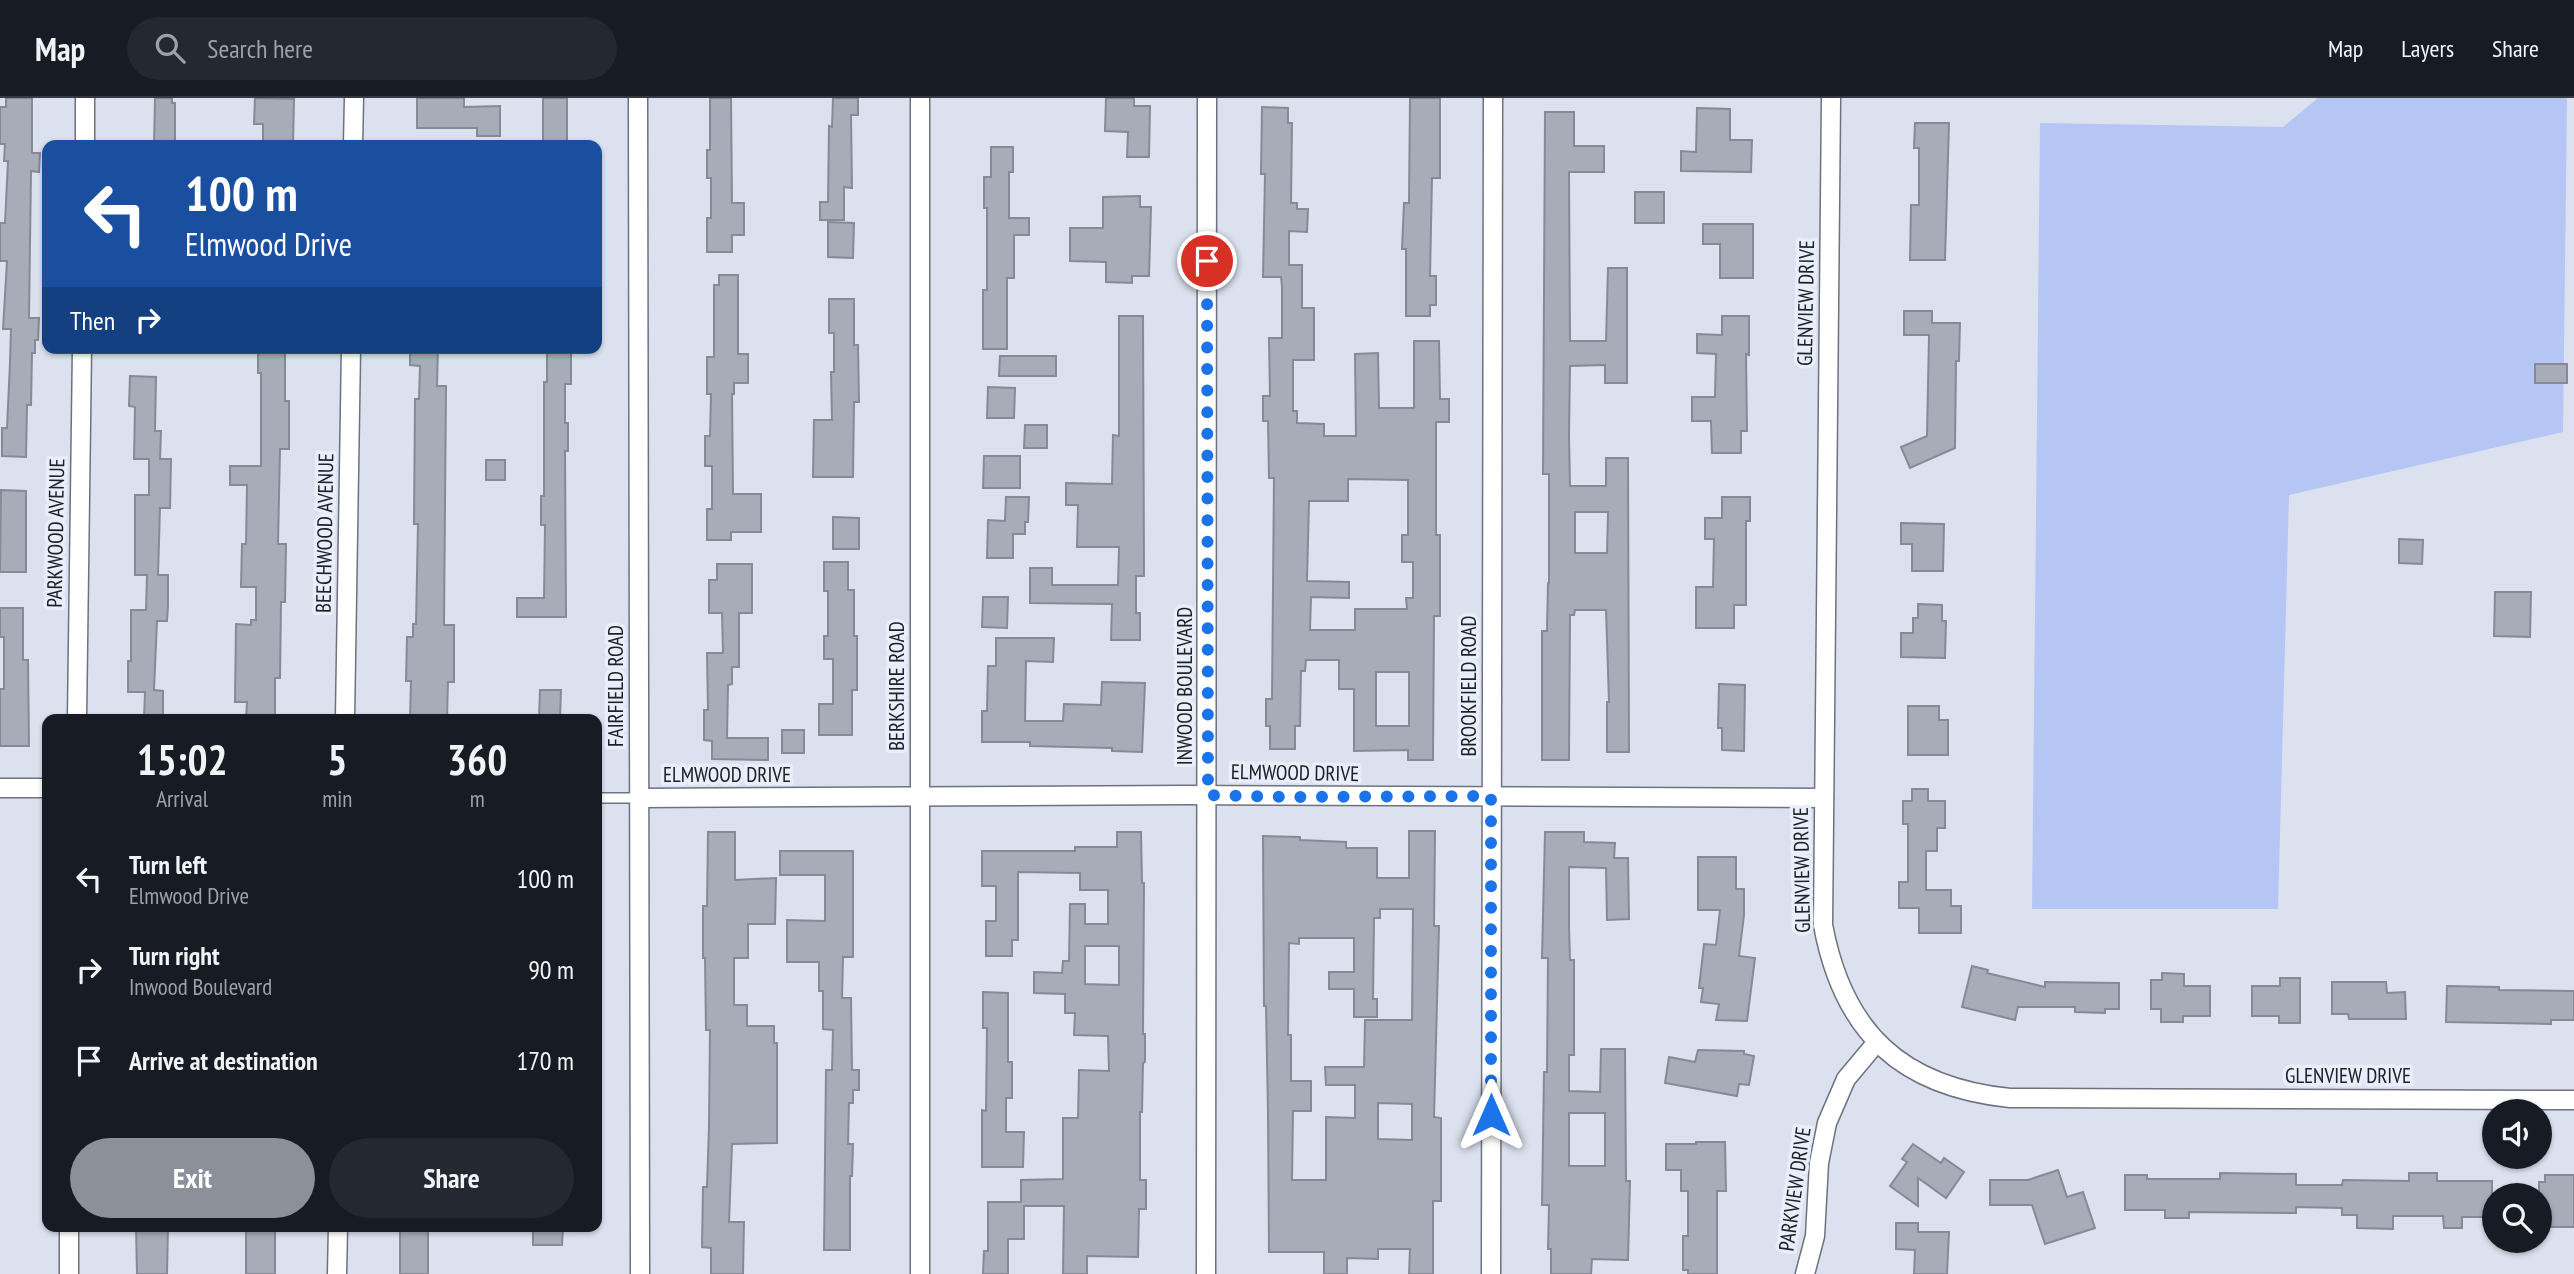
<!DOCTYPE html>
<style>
body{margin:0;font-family:"PT Sans Narrow",sans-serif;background:#242831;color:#f1f3f6;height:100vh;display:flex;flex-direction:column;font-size:26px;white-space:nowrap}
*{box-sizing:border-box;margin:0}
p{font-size:23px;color:#9ea1a6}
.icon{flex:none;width:38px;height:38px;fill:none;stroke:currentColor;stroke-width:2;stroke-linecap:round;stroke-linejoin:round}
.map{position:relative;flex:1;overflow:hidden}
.sheet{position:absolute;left:42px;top:616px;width:560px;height:518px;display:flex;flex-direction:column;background:#171b24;border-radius:14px;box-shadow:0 2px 5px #0004}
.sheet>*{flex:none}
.hud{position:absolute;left:42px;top:42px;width:560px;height:214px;border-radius:14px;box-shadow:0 2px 5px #0004;background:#1a4fa0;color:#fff;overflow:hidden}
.controls{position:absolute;left:2482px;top:1001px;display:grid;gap:14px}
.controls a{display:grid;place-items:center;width:70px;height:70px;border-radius:50%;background:#171b24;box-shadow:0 2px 5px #0004;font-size:35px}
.pin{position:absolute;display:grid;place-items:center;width:60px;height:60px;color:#fff;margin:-30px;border:4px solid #fff;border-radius:50%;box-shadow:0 2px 7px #0007}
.me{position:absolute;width:77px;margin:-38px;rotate:0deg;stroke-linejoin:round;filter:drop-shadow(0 0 5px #0008)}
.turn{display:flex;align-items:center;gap:24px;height:147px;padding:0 28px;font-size:32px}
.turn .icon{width:91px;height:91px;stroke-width:2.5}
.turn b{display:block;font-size:49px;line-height:60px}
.then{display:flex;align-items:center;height:66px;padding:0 28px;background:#0003;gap:14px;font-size:26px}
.eta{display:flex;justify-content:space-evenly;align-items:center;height:119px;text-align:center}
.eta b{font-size:42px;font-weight:600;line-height:49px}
.action{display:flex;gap:14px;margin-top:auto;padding:14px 28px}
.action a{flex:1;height:80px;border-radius:42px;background:#8c9099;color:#fff;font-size:28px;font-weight:600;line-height:80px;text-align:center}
.action a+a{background:#242831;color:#f1f3f6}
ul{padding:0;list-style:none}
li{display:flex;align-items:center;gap:21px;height:91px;padding:0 28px}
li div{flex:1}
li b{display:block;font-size:26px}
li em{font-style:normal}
header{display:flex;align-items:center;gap:42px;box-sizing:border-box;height:98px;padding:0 35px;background:#171b24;border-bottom:2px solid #363941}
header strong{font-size:33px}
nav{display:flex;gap:38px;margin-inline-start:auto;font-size:24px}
.search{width:490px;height:63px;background:#242831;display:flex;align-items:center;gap:18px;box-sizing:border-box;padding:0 24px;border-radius:38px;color:#9ea1a6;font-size:26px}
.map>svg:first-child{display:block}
.green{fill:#b5c5f4}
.building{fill:#a7acb9;stroke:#858a97;stroke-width:2;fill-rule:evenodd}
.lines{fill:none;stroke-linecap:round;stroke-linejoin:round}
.service-casing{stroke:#6e727e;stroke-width:12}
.minor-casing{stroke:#6e727e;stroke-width:21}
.service{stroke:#fff;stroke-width:9}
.minor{stroke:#fff;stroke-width:18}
.route{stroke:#1a73e8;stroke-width:12;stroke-dasharray:0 21.6}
.labels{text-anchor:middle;stroke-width:7;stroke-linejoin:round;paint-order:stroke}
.street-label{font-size:21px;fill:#202126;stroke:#e9eefc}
</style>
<header>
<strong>Map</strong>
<div class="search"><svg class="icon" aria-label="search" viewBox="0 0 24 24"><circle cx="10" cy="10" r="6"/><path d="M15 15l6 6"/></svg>Search here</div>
<nav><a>Map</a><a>Layers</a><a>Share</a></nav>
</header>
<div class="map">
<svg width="2574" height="1176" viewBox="0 0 2574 1176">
<rect width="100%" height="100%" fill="#dce1ef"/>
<path class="green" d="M2318 0H2567L2563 334 2289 397 2278 811H2032L2040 25 2283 29Z"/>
<g class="building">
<path d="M6 0H32V55H40L39 74 31 73 29 220H39L38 242H35V255H32L31 307H27L26 359 2 358V330H7L10 265 11 231H3L7 163H0V125H5L8 63H4L5 46H0V9H6Z"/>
<path d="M155 0H172V5H175V47H154Z"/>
<path d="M255 0 294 1 293 46 263 45V26H254Z"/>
<path d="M417 0H464V9L500 8V38H477V30H417Z"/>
<rect x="543" y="0" width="24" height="47"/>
<path d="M710 0H731L732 105H744V137H732V154H707V120H711V80H707V52H710Z"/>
<path d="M833 0H858V17H851L852 90 844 89V122H820V104H828L829 28 832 29Z"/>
<path d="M1106 0H1134V8H1150L1149 59H1127L1128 34 1105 33Z"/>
<path d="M1410 0H1440V80H1432L1430 178H1436V207H1430V218H1406V151H1402L1404 105H1409Z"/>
<path d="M1262 9 1288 10V25H1292L1291 105H1297V111H1308L1307 134 1289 133V167H1302V210H1314V262H1293V313H1297V325L1324 326V338H1356L1355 256 1378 255 1379 310H1414V243H1439L1440 301H1449V324H1436V437H1440V518H1434L1433 662H1408V652L1354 653V591H1339V562H1306L1305 573H1301L1300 628H1295V651H1270V628H1266V601H1272L1274 380H1269L1268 323H1263V298H1270L1269 240H1282V189L1281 179H1263L1265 76H1261ZM1348 381 1408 382V437H1402V464H1413V500H1406L1407 511H1355V532H1310L1311 499 1349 500V484L1307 483 1309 403H1348ZM1376 574H1409V628H1376Z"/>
<path d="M1697 10 1730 11V42H1752L1751 74 1681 73V53L1696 54Z"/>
<path d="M1545 14H1574V48H1604V74H1569L1570 243H1606L1608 170H1627V285H1605V267L1570 268 1569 338 1570 388H1606V360H1628L1629 654H1607V604H1609L1606 512H1575L1574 517H1570L1569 662H1542V533H1547L1548 485H1549V376H1543ZM1575 414H1608L1607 455H1575Z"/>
<path d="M1915 25H1949L1945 162H1910L1911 107H1919V50H1914Z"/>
<path d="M991 49H1013V74H1009V120H1029V137H1014V180H1007V251H983V192H987V110H984V79H991Z"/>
<rect x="1635" y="94" width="29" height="31"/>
<path d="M1140 98V109H1151L1149 178H1132V185L1106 184V164L1070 163V130H1103V99Z"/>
<path d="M828 124 854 125 853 160 828 159Z"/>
<path d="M1703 126H1753V180H1720V146H1703Z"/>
<path d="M719 177H738V256H748V285H734V296H732L733 396H761V434H731V442H707V411H712V368H705V338H710L711 296H707V259H714V187H719Z"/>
<path d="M829 201H854V247H858L859 304H854L853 379H813L814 322H832L831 274H834V235H829Z"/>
<path d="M1904 213H1932V225H1960L1959 263H1956L1955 350 1910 370 1901 349 1927 338 1929 237H1904Z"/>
<path d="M1119 218H1143L1144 478H1136V515H1140V542H1111L1112 506 1030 505V470H1052V487H1118L1119 449H1077L1078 407H1066V385L1112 386 1113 337 1119 338Z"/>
<path d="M1722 218H1749V257L1746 256 1747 333H1741V355H1712L1711 323H1692V299H1715L1716 256 1697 255V236L1722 237Z"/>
<path d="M258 250H285V303H289V351H280L278 446H286L285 504H281L280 580H275V621H246L247 604H235L236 526 251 527V522H256V489H241L242 446H246L247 387H230V368H261V275H258Z"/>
<path d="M410 250H438L437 288H446L444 527H454V584H448L447 620 438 621H410L411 583H406L407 539H413V526H416L418 426H414L415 301H419L420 268 410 267Z"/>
<path d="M547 254H571V286H565V325H568V353H565L566 519H517V500H544L545 427H541V398H544V284H547Z"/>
<path d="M1000 258H1056V278H999Z"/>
<rect x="2535" y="266" width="32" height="19"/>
<path d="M130 278 156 279 155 333H161L160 361H171L170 410H160L158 477H168V508L167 523H157L154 592 163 593V621H144L145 594H128V563H131V512H146L147 477H135V397H149V361H134L135 309 129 308Z"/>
<path d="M988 289 1015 290 1014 320H987Z"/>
<path d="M1025 327H1047V350H1024Z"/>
<path d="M984 358H1020V390H983Z"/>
<rect x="486" y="362" width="19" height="20"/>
<path d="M1 392 26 393V474H0Z"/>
<path d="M1006 399H1029L1028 424H1025V436H1013V460H987L988 422 1005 423Z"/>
<path d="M1722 399H1750V423H1746V507H1734V530H1696V489H1713L1714 441H1705V420H1722Z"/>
<path d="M833 419 859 420V451H833Z"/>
<path d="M1901 425 1944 426 1943 473H1912V446H1901Z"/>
<path d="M2399 441 2423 442 2422 466 2399 465Z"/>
<path d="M824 464H848V492H854V538H857V592H852V637H819V606H833V561H824V538H828V493H824Z"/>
<path d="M717 466H752V515H739V569H732V586L728 587 727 640H768V662L712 661V643L704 642V612H708L707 555H723L722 515H709V482H717Z"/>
<path d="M2495 494H2531L2530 539 2494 538Z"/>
<path d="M983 499H1008L1007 530 982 529Z"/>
<path d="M1918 506 1942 507V523H1946L1945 560 1901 559V535H1913V520H1918Z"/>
<path d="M0 510H23V562H28L29 648H0V591H4V539H0Z"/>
<path d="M996 540H1054L1053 564 1026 563 1025 623H1063L1064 606 1101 607 1102 584 1145 585 1142 654 1112 653V650L1030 648V644H982V613H987L988 568H996Z"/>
<path d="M1719 586 1745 587 1744 653 1722 652V630H1718Z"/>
<path d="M540 592H561L560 621H539Z"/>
<path d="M1908 608H1939V622H1948V657H1908Z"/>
<rect x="782" y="632" width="22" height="23"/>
<path d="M1912 691H1928V703H1945V730H1937V753H1926V792H1951V808H1961V835H1919V810H1899V784H1908V726H1903V703H1912Z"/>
<path d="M1409 733H1435L1434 828H1439L1434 1019 1441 1020V1103H1433V1176H1409L1410 1151H1378V1161L1347 1160V1176H1324V1154H1269L1268 1014 1266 908H1264L1263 738 1300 739V742L1346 744V750H1377V780H1409ZM1380 811H1413L1412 922H1365L1364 969H1325L1326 987H1355V1020L1326 1019V1082H1292L1293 1013H1311V983H1291V937H1288L1289 845 1299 846V840H1354V874H1329V891H1354V919H1377V901H1373L1374 820H1380ZM1378 1005 1412 1006V1042L1378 1041Z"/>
<path d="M708 734H735V782L776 780 775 826H748V860H734V907H747V928H774V945H777V1045L732 1046 729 1124H744L743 1176H711V1150L702 1149 703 1089H707L709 1028 710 932H706L705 860H703V808H707Z"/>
<path d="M1117 734H1141L1142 785H1144L1143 936H1145V964L1143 965 1142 1014H1140V1082H1146V1111H1139L1138 1159 1087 1158V1176H1063L1064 1108H1024V1141H1008V1176H983L984 1153H988V1104H1021V1082L1063 1081V1020H1078L1079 972 1109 973 1108 938 1074 937 1075 915H1065V896L1034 895V874L1062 875 1063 863H1069L1070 806H1085V826H1108V792H1080V775L1018 774V842H1012V858H986V823H996V788H982V753H1075V749H1117ZM1085 848H1119V887L1085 886Z"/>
<path d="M1545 734H1584V744L1615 745 1614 760H1628L1629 821 1607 822 1606 770 1569 769V828L1570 862H1574V957H1569V993L1600 994 1601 951H1625L1626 1083H1630L1628 1162 1592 1161 1591 1176H1551V1151H1548L1549 1107H1542L1544 974H1547L1548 860H1542ZM1569 1015H1605V1068H1569Z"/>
<path d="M780 753H853V859H843L842 900H851L852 972H859V992H853V1005H849L848 1046H853L852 1078H850V1152H824L826 972H832L833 932 823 931V893H819V864H787V822L825 823V777H780Z"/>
<path d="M1698 759H1736V791H1744V817L1739 858 1755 860 1747 923 1716 922 1719 906 1701 904 1703 890H1699L1704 846 1716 847 1720 812H1698Z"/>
<path d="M1972 868 1988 872 1987 875 2045 889V884L2119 885V911H2105V915L2075 914V909H2018L2015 922 1962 909Z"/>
<path d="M2162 875 2184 876V888H2210V918H2183V924H2161V911H2151V882H2162Z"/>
<path d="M2280 880H2300V925H2279V918H2252V888H2280Z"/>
<path d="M2332 884H2386L2387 895 2405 894 2406 921H2349L2348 916H2332Z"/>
<path d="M2447 888 2499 889V892L2574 893V922H2551V926L2446 924Z"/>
<path d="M983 894 1008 895V964H1012V1000H1006V1034H1024L1023 1069H982V1012L986 1013 987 930H983Z"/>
<path d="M1698 952 1744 953V956L1754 958 1749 987 1739 986 1737 998 1665 985 1669 959 1695 964Z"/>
<path d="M1696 1044H1725L1726 1093H1717V1176H1688V1172H1683V1138H1688V1093H1681V1072H1666V1046H1696Z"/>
<path d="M1913 1046 1941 1065 1944 1060 1964 1074 1946 1100 1918 1080V1108L1890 1088 1907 1064 1902 1061Z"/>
<path d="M2058 1072 2067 1099 2083 1094 2095 1130 2045 1146 2032 1107H1990V1082H2028Z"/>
<path d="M2220 1075 2296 1076V1087H2342L2343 1082 2409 1083V1075H2437V1083H2492V1119H2462V1130H2444L2443 1118H2393V1131L2357 1130V1117H2342V1110L2296 1109V1115L2189 1114V1120H2165V1112H2125V1077H2147V1081H2220Z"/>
<path d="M2545 1077H2574V1129H2539V1084H2545Z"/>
<path d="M1896 1125H1918V1134H1949L1947 1176H1914L1915 1152 1896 1151Z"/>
<path d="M136 1129H168L167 1176H137Z"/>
<path d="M533 1129H563L562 1147H533Z"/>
<rect x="246" y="1131" width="29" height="45"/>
<rect x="400" y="1133" width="28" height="43"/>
</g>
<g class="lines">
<g class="service-casing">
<path id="service" d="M597 700H639"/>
</g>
<g class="minor-casing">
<g id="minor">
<path d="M638 0 640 1176"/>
<path d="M1831 0 1823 827C1843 934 1901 989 2010 1000L2574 1002"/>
<path d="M85 47V0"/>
<path d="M353 47 354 0"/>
<path d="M77 621 82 250"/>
<path d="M345 621 351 250"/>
<path d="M0 690H47"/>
<path d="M639 700 1185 697 1824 700"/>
<path d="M69 1176V1129"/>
<path d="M337 1176 338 1129"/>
<path d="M920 1176V0"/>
<path d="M1206 1176 1207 0"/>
<path d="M1491 1176 1493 0"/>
<path d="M1805 1176 1815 1138 1819 1065 1827 1025 1846 981 1877 944"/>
</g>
</g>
<use href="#service" class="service"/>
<use href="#minor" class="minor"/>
</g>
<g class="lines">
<path class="route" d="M1207 163 1208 697 1285 699 1491 698V1017"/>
</g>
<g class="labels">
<g class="street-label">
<text transform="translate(1806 205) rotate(-89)" y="7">GLENVIEW DRIVE</text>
<text transform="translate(56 435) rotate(-89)" y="7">PARKWOOD AVENUE</text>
<text transform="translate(325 435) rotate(-89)" y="7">BEECHWOOD AVENUE</text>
<text transform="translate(616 588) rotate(-90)" y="7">FAIRFIELD ROAD</text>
<text transform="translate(897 588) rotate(-90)" y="7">BERKSHIRE ROAD</text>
<text transform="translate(1185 588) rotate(-90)" y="7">INWOOD BOULEVARD</text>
<text transform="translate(1469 588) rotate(-90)" y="7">BROOKFIELD ROAD</text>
<text transform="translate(1295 675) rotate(1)" y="7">ELMWOOD DRIVE</text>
<text x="727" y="684">ELMWOOD DRIVE</text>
<text transform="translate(1802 772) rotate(-91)" y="7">GLENVIEW DRIVE</text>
<text x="2348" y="985">GLENVIEW DRIVE</text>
<text transform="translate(1795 1091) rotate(-82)" y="7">PARKVIEW DRIVE</text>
</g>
</g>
</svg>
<div class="controls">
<a><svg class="icon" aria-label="sound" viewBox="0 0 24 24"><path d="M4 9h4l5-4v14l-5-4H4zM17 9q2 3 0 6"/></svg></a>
<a><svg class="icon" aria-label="search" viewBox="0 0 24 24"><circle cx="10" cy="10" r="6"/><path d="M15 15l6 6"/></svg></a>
</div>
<div class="pin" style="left:1207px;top:163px;background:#d93025"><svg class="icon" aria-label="arrive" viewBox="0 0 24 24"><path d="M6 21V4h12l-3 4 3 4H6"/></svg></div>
<svg class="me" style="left:1491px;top:1017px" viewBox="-20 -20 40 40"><path d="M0-17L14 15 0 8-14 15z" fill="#1a73e8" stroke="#fff" stroke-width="4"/></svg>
<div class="hud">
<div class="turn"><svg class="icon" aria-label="left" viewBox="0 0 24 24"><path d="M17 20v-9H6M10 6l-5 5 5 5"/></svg><div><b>100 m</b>Elmwood Drive</div></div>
<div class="then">Then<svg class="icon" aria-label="right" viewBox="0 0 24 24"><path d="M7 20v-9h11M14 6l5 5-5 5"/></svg></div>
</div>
<section class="sheet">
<div class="eta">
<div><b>15:02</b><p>Arrival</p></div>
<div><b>5</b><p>min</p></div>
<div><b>360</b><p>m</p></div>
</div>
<ul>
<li><svg class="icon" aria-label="left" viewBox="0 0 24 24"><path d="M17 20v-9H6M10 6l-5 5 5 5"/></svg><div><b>Turn left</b><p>Elmwood Drive</p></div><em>100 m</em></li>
<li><svg class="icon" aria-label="right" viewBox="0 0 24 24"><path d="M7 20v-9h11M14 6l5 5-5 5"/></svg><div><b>Turn right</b><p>Inwood Boulevard</p></div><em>90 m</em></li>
<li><svg class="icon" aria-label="arrive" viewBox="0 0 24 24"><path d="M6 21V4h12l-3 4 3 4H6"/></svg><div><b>Arrive at destination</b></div><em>170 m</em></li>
</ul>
<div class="action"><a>Exit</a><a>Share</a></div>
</section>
</div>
